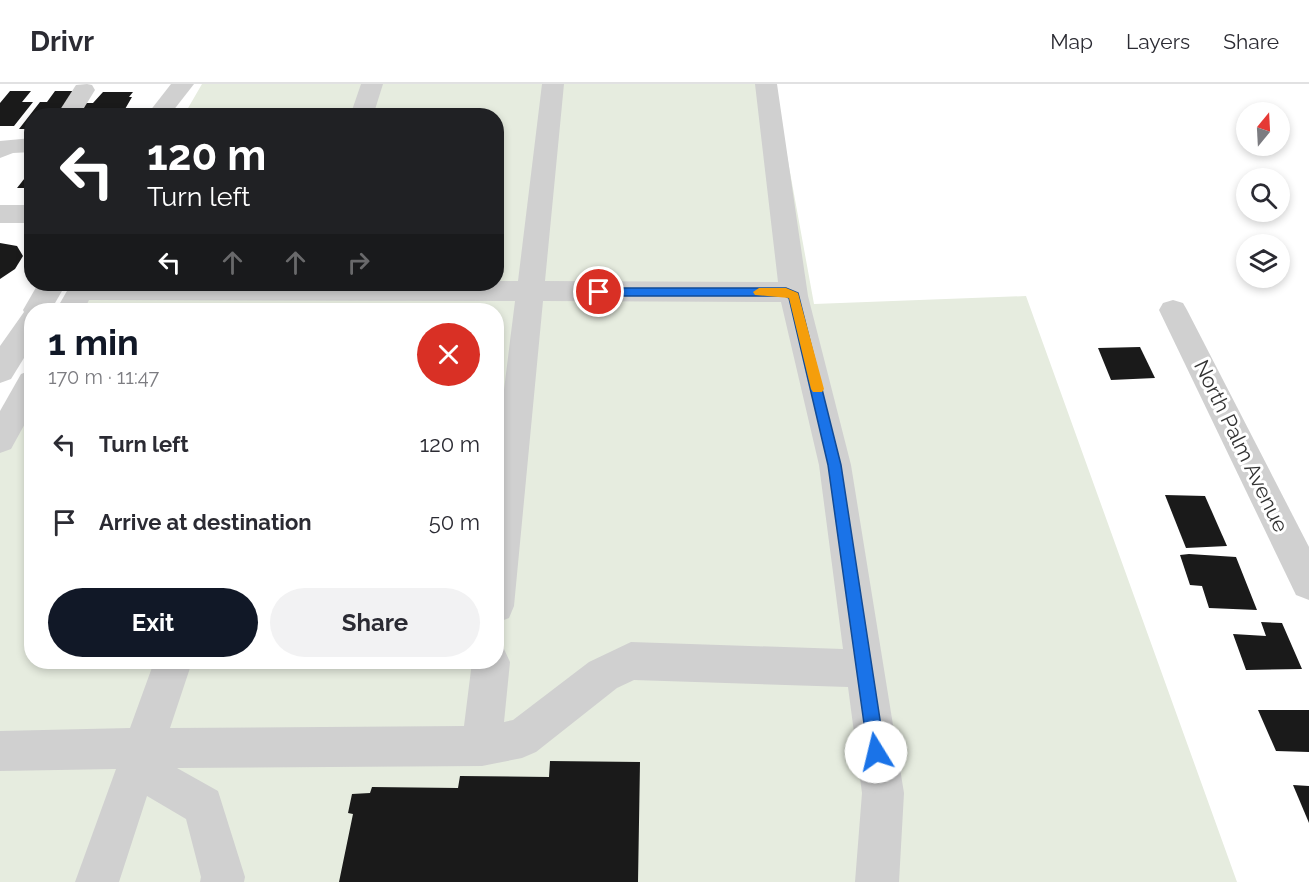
<!DOCTYPE html>
<meta charset="utf-8">
<style>
body{margin:0;font-family:Raleway,sans-serif;background:#f2f2f3;color:#2b2b33;height:100vh;display:flex;flex-direction:column;font-size:22px;white-space:nowrap}
*{box-sizing:border-box;margin:0}
p{font-size:20px;color:#7c7c81}
.icon{flex:none;width:33px;height:33px;fill:none;stroke:currentColor;stroke-width:2;stroke-linecap:round;stroke-linejoin:round}
.map{position:relative;flex:1;overflow:hidden}
.panel{position:absolute;left:24px;top:219px;width:480px;height:366px;display:flex;flex-direction:column;background:#fff;border-radius:24px;box-shadow:0 3px 9px #0003}
.panel>*{flex:none}
.guide{position:absolute;left:24px;top:24px;width:480px;height:183px;border-radius:24px;box-shadow:0 3px 9px #0003;background:#202124;color:#fff;overflow:hidden}
.needle{width:39px;rotate:18deg}
.fabs{position:absolute;left:1236px;top:18px;display:grid;gap:12px}
.fabs a{display:grid;place-items:center;width:54px;height:54px;border-radius:50%;background:#fff;box-shadow:0 3px 9px #0003;font-size:30px}
.pin{position:absolute;display:grid;place-items:center;width:51px;height:51px;color:#fff;margin:-26px;border:3px solid #fff;border-radius:50%;box-shadow:0 2px 6px #0007}
.me{position:absolute;width:66px;margin:-33px;rotate:351deg;stroke-linejoin:round;filter:drop-shadow(0 0 4px #0008)}
.turn{display:flex;align-items:center;gap:21px;height:126px;padding:0 24px;font-size:27px}
.turn .icon{width:78px;height:78px;stroke-width:2.5}
.turn b{display:block;font-size:42px;line-height:51px}
.lanes{display:flex;align-items:center;height:57px;padding:0 24px;background:#0003;justify-content:center;gap:30px;direction:ltr}
.lanes .off{opacity:.35}
.round{display:grid;place-items:center;flex:none;width:63px;height:63px;border-radius:32px;background:#f2f2f3}
.overview{display:flex;align-items:center;justify-content:space-between;height:102px;padding:0 24px}
h1{font-size:36px;font-weight:700;line-height:45px;color:#111827}
.action{display:flex;gap:12px;margin-top:auto;padding:12px 24px}
.action a{flex:1;height:69px;border-radius:36px;background:#111827;color:#fff;font-size:24px;font-weight:700;line-height:69px;text-align:center}
.action a+a{background:#f2f2f3;color:#2b2b33}
ul{padding:0;list-style:none}
li{display:flex;align-items:center;gap:18px;height:78px;padding:0 24px}
li div{flex:1}
li b{display:block;font-size:22px}
li em{font-style:normal}
header{display:flex;align-items:center;gap:36px;box-sizing:border-box;height:84px;padding:0 30px;background:#fff;border-bottom:2px solid #e1e1e2}
header strong{font-size:28px}
nav{display:flex;gap:33px;margin-inline-start:auto;font-size:21px}
.map>svg:first-child{display:block}
.green{fill:#e6ecdf}
.building{fill:#1a1a1a}
.lines{fill:none;stroke-linecap:round;stroke-linejoin:round}
.minor{fill:#d0d0d0;fill-rule:evenodd}
.route{fill:#1a73e8;stroke:#114b97;stroke-width:1.5}
.slow{fill:#f59e0b}
.labels{text-anchor:middle;stroke-width:6;stroke-linejoin:round;paint-order:stroke}
.street-label{font-size:21px;fill:#333;stroke:#fff}
</style>
<header>
<strong>Drivr</strong>
<nav><a>Map</a><a>Layers</a><a>Share</a></nav>
</header>
<div class="map">
<svg width="1309" height="798" viewBox="0 0 1309 798">
<rect width="100%" height="100%" fill="#fff"/>
<path class="green" d="M202 0H774L814 220 1026 212 1237 798H0V353L31 298 32 578H496V226H72L88 200H496V32L184 31Z"/>
<g class="building">
<path d="M10 7H31L22 18H33L14 42H0V19Z"/>
<path d="M55 7H76L58 32H32V45H19L40 18H47Z"/>
<path d="M103 8H133L129 13H132L121 32 77 31 85 19H93Z"/>
<path d="M32 85V104H17Z"/>
<path d="M0 159 17 162 23 172 15 185 0 195Z"/>
<path d="M1140 263 1155 294 1111 296 1098 264Z"/>
<path d="M1165 411 1205 412 1227 462 1186 464Z"/>
<path d="M1189 470 1236 473 1257 526 1209 524 1202 502 1190 501 1180 471Z"/>
<path d="M1261 538 1282 539 1302 585 1246 586 1233 550 1266 552Z"/>
<path d="M1258 626H1309V668L1276 667Z"/>
<path d="M550 677 640 678 638 798H339L353 730 348 729 352 710 370 709 372 703 458 704 460 692 549 693Z"/>
<path d="M1293 701 1309 702V739Z"/>
</g>
<g class="lines">
<g class="minor">
<path d="M87 0 92 1 95 6 79 32H56L76 1Z"/>
<path d="M171 0H194L169 32H146Z"/>
<path d="M361 0H383L373 32H350Z"/>
<path d="M542 0H564L545 197 778 198 755 0H777L808 212 851 381 904 709 899 798H855L862 709 848 603 634 596 617 604 536 668 522 674 482 682 177 684 218 707 245 793 244 798H200L201 793 186 735 147 712 119 798H75L116 685 0 687V647L130 644 154 578H192L170 644 464 642 472 578H496V562L504 565 510 578 504 638 513 636 589 578 631 558 843 565 819 381 781 218 543 217 514 522 509 534 496 539V370L515 217 89 216 84 226H56L71 200H496V197H518Z"/>
<path d="M32 54V68L13 69 0 74V57Z"/>
<rect x="0" y="121" width="32" height="18"/>
<path d="M38 200H66L51 226H32V261L11 295 0 299V262L24 228 23 226Z"/>
<path d="M1173 216 1183 219 1187 226 1309 463V516L1296 511 1159 226 1163 219Z"/>
<path d="M32 286V327L11 365 0 369V327L21 290Z"/>
</g>
</g>
<path class="route" d="M599 204H786L798 209 841 381 885 668 882 673 876 676 871 673 868 668 828 381 789 214 785 212H599L593 208Z"/>
<path class="slow" d="M759 204H786L798 209 824 305 822 308H813L811 305 789 214 755 211 753 208Z"/>
<g class="labels">
<g class="street-label">
<text transform="translate(1241 362) rotate(64)" y="7">North Palm Avenue</text>
</g>
</g>
</svg>
<div class="fabs">
<a><svg class="needle" viewBox="-14 -14 28 28"><path d="M0-13l5 13h-10z" fill="#e53935"/><path d="M0 13l5-13h-10z" fill="#7c7c81"/></svg></a>
<a><svg class="icon" aria-label="search" viewBox="0 0 24 24"><circle cx="10" cy="10" r="6"/><path d="M15 15l6 6"/></svg></a>
<a><svg class="icon" aria-label="layers" viewBox="0 0 24 24"><path d="M12 4l9 5-9 5-9-5zM3 14l9 5 9-5"/></svg></a>
</div>
<div class="pin" style="left:599px;top:208px;background:#d93025"><svg class="icon" aria-label="arrive" viewBox="0 0 24 24"><path d="M6 21V4h12l-3 4 3 4H6"/></svg></div>
<svg class="me" style="left:876px;top:668px" viewBox="-20 -20 40 40"><circle r="19" fill="#fff"/><path d="M0-13L10 11 0 6-10 11z" fill="#1a73e8"/></svg>
<div class="guide">
<div class="turn"><svg class="icon" aria-label="left" viewBox="0 0 24 24"><path d="M17 20v-9H6M10 6l-5 5 5 5"/></svg><div><b>120 m</b>Turn left</div></div>
<div class="lanes"><svg class="icon" aria-label="left" viewBox="0 0 24 24"><path d="M17 20v-9H6M10 6l-5 5 5 5"/></svg><svg class="icon off" aria-label="ahead" viewBox="0 0 24 24"><path d="M12 20V5M6 11l6-6 6 6"/></svg><svg class="icon off" aria-label="ahead" viewBox="0 0 24 24"><path d="M12 20V5M6 11l6-6 6 6"/></svg><svg class="icon off" aria-label="right" viewBox="0 0 24 24"><path d="M7 20v-9h11M14 6l5 5-5 5"/></svg></div>
</div>
<section class="panel">
<div class="overview"><div><h1>1 min</h1><p>170 m · 11:47</p></div><a class="round" style="background:#d93025;color:#fff"><svg class="icon" aria-label="close" viewBox="0 0 24 24"><path d="M6 6l12 12M18 6L6 18"/></svg></a></div>
<ul>
<li><svg class="icon" aria-label="left" viewBox="0 0 24 24"><path d="M17 20v-9H6M10 6l-5 5 5 5"/></svg><div><b>Turn left</b></div><em>120 m</em></li>
<li><svg class="icon" aria-label="arrive" viewBox="0 0 24 24"><path d="M6 21V4h12l-3 4 3 4H6"/></svg><div><b>Arrive at destination</b></div><em>50 m</em></li>
</ul>
<div class="action"><a>Exit</a><a>Share</a></div>
</section>
</div>
